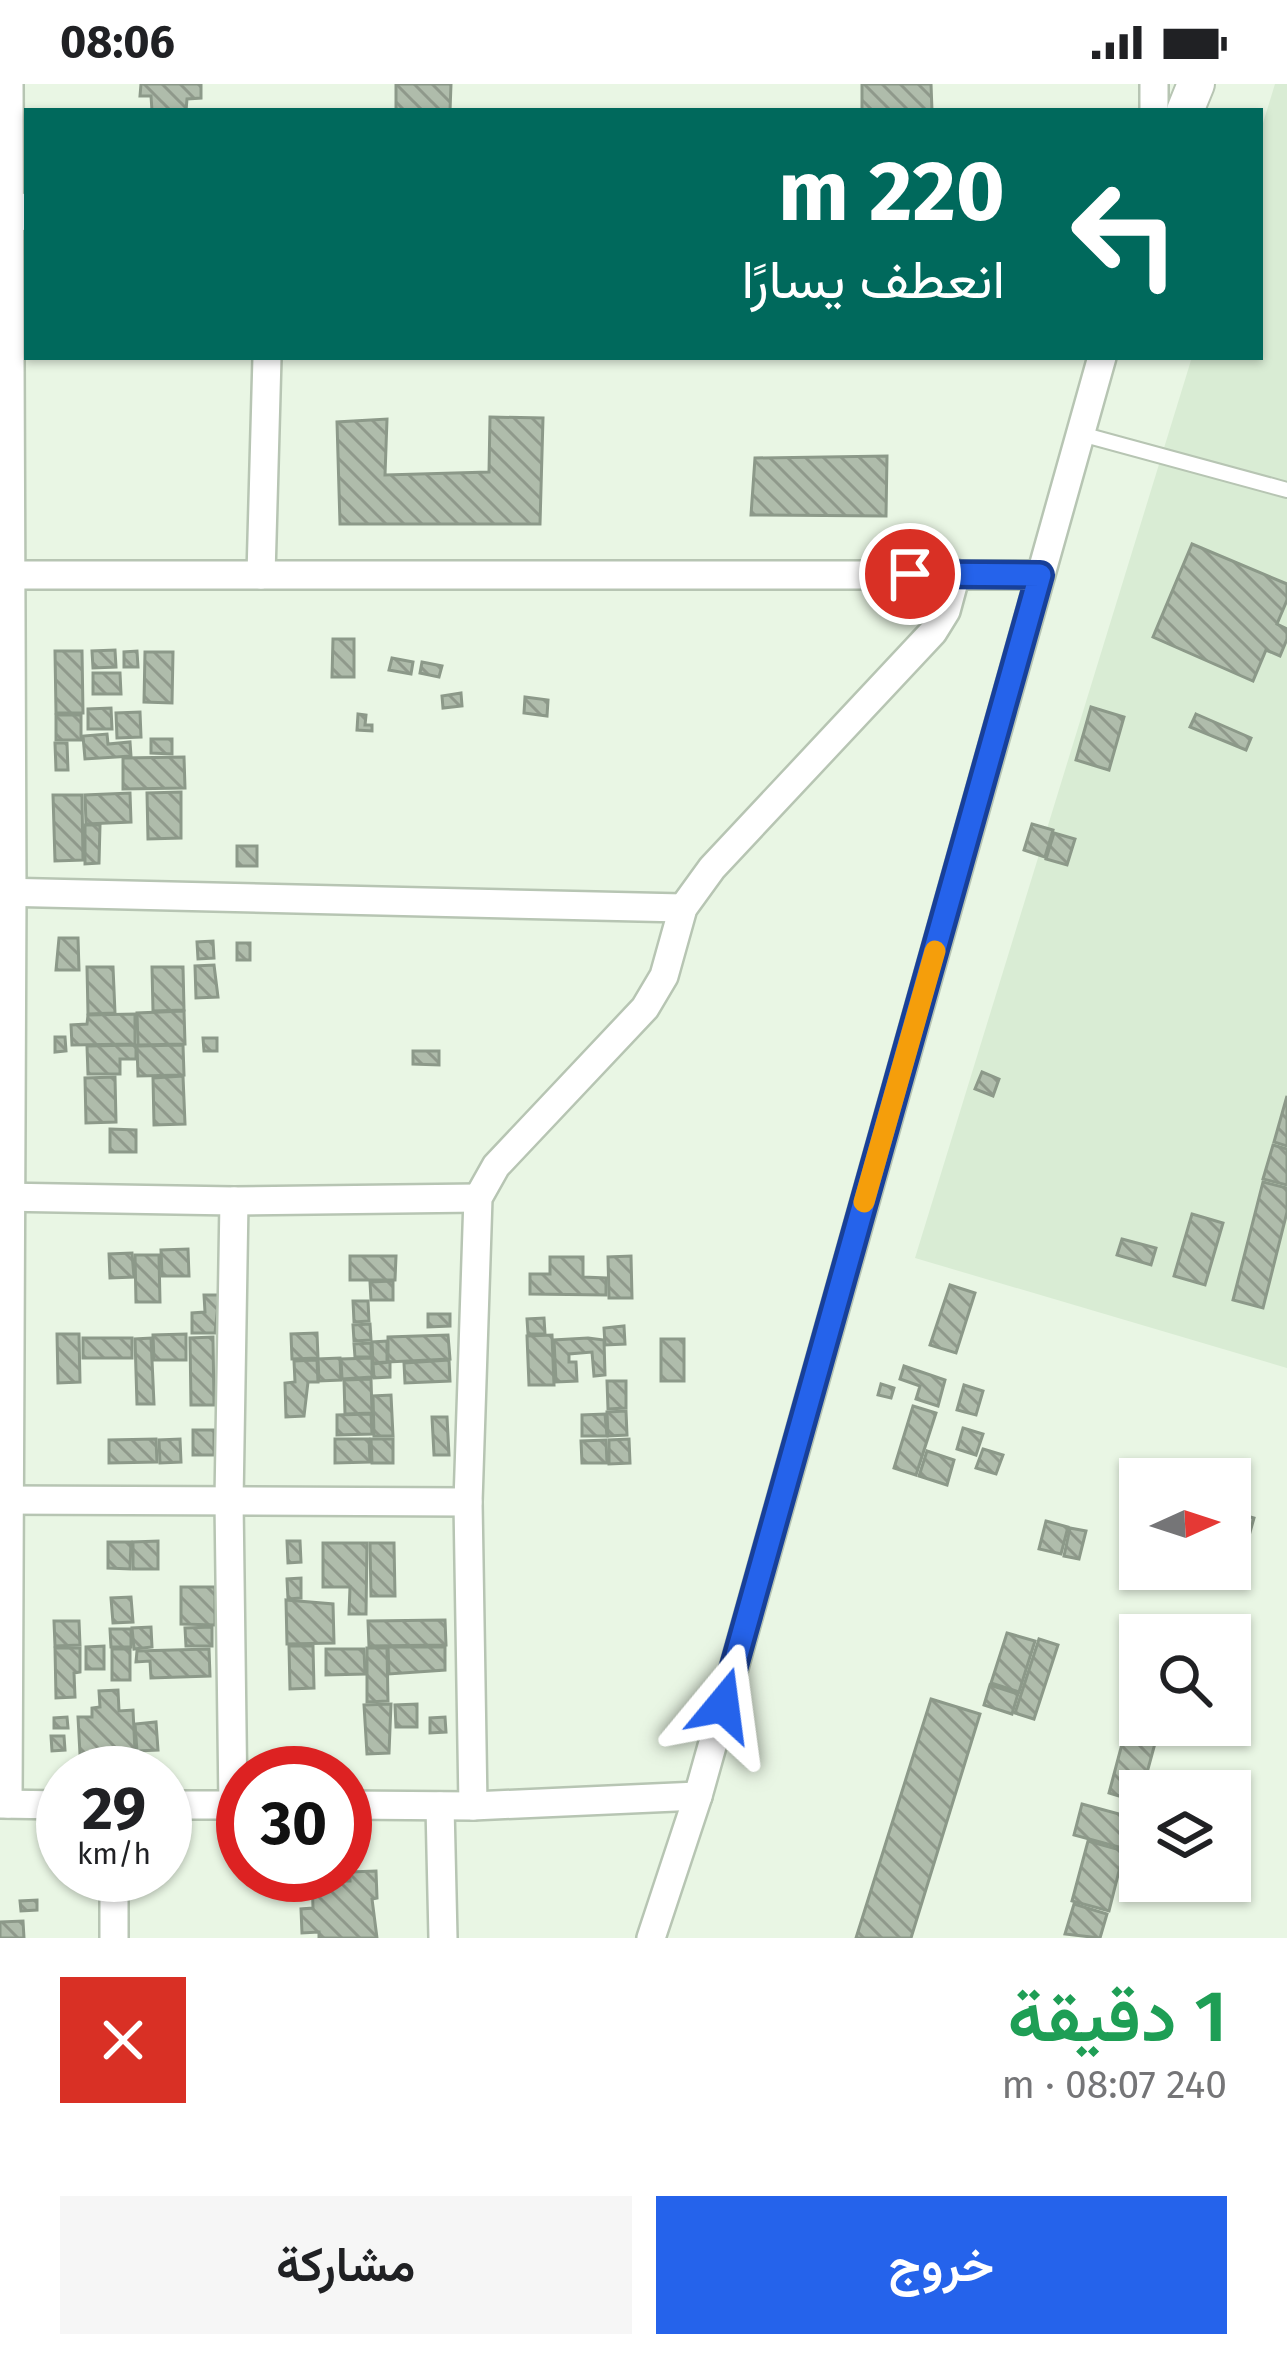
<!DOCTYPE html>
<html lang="ar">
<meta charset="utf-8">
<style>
body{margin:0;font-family:"Fira Sans",Vazirmatn,sans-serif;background:#f6f6f6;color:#202124;direction:rtl;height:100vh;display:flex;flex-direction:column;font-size:45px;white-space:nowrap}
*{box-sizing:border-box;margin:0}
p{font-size:39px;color:#757577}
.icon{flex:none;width:66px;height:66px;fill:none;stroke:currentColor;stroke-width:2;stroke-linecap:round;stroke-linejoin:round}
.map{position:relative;height:1854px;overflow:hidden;direction:ltr}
.details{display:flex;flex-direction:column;background:#fff;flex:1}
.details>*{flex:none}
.hud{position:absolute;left:24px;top:24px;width:1239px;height:252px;border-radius:0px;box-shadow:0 3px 9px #0004;direction:rtl;background:#00695c;color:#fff;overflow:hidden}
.needle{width:78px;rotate:87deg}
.fabs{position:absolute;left:1119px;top:1374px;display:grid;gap:24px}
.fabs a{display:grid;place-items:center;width:132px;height:132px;border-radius:0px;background:#fff;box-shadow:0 3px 9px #0004;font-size:60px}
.speed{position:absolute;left:36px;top:1662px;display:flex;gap:24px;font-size:60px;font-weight:700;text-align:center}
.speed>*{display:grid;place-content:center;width:156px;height:156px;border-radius:50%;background:#fff;box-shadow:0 3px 9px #0004;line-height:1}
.speed small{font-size:30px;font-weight:400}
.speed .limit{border:18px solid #d22;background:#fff;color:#111}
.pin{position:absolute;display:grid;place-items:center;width:102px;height:102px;color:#fff;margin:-51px;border:6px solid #fff;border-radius:50%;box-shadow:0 3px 12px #0007}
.me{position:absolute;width:132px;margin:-66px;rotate:16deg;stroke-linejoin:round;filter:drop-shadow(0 0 9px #0008)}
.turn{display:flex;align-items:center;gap:42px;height:252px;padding:0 60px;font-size:54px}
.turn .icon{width:156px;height:156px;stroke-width:2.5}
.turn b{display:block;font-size:84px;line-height:102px}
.round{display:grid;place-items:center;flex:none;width:126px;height:126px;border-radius:0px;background:#f6f6f6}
.overview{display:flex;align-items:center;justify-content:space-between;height:204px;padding:0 60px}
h1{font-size:72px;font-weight:600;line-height:90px;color:#1e9e55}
.action{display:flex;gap:24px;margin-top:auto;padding:24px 60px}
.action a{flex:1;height:138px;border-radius:0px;background:#2563eb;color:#fff;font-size:48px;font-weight:600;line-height:138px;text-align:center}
.action a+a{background:#f6f6f6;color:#202124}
.status{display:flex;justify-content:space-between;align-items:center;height:84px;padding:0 60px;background:#fff;direction:ltr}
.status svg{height:33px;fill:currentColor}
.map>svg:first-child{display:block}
.built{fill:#d9ecd4}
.building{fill:url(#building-back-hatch);stroke:#8c9989;stroke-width:3}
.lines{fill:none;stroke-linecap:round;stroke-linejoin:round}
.service-casing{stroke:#b7c5b3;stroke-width:18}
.minor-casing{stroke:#b7c5b3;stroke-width:32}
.tertiary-casing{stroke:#b7c5b3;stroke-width:40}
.service{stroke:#fff;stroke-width:14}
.minor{stroke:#fff;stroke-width:27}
.tertiary{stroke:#fff;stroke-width:36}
.route-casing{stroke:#184099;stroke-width:30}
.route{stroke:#2563eb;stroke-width:21}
.slow{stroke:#f59e0b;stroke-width:21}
</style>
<div class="status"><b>08:06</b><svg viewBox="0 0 49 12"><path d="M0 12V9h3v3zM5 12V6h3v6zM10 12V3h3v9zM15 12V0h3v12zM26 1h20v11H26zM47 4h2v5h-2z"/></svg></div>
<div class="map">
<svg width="1287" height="1854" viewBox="0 0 1287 1854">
<defs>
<pattern id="building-back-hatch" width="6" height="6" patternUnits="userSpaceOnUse" patternTransform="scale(3)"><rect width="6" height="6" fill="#afbcab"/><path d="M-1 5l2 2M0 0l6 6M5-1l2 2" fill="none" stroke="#8f998b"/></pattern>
</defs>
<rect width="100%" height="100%" fill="#e9f6e4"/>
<path class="built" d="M1275 0H1287V1284L915 1174 1192 273H1260V49Z"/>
<g class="building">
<path d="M141 0H201V14L187 15 186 27H152L151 12H140Z"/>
<path d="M396 0H451L450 27H396Z"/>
<path d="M862 0H931L932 27H862Z"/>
<path d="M490 333 543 334 540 440H340L337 338 387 335 385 391 489 388Z"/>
<path d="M887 372 886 432 751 431 755 374Z"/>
<path d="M1192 460 1287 500V516L1277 540 1287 545V555L1280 572 1266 566 1253 597 1153 553Z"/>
<path d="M333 555H354V593H332Z"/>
<path d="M115 566 116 583 93 584 92 567Z"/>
<path d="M55 567H82L83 629H56Z"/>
<path d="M137 567 138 583H124V568Z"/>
<path d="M145 568H173L172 619 144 618Z"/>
<path d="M392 574 413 578 411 590 389 586Z"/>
<path d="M422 578 442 582 439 593 420 589Z"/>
<path d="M93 589H120L121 610H93Z"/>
<path d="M461 609 462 622 443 624 442 612Z"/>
<path d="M525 613 548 616 547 632 524 629Z"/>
<path d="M1091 623 1124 633 1109 686 1076 676Z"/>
<path d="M111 624 112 645H88V625Z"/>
<path d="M140 628 141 653 117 654 116 629Z"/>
<path d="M358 630 366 631 365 641H372V647L357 646Z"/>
<path d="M1196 630 1251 654 1246 666 1190 643Z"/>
<rect x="56" y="631" width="25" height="25"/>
<path d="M107 650 108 660 130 658 131 672 85 675 83 652Z"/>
<path d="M151 655H172V670L151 669Z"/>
<path d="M55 659H67L68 686H56Z"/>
<path d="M184 673 185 704 123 705V674Z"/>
<path d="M181 708V754L148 755 147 709Z"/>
<path d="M130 709 131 738 86 740 85 711Z"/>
<path d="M53 711H82L83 776 55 777Z"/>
<path d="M1032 740 1053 746 1045 773 1024 766Z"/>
<path d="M85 741H100L99 779 85 780Z"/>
<path d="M1054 749 1075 755 1067 781 1046 775Z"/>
<rect x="237" y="762" width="20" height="20"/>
<path d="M59 854H78L79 886H56Z"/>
<path d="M213 857 214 874 198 875 197 858Z"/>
<rect x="237" y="859" width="13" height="17"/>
<path d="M214 881 218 913 196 914 195 882Z"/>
<path d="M87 883H113L115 929 88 930Z"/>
<path d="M152 883H183L184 926 153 927Z"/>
<path d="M184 927 185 960 138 961 137 929Z"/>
<path d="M135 930V960L72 961 71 941 87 940 88 931Z"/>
<path d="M55 953H65L66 967 55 968Z"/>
<path d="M203 954H217V967H204Z"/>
<path d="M136 961V975H120V990H88L87 962Z"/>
<path d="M183 961 184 991 138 992 137 962Z"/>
<path d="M413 967H439V981L413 980Z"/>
<path d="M982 988 999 995 993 1012 975 1005Z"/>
<path d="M183 992 185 1040 154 1041 153 994Z"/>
<path d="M115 993 116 1038 86 1039 85 994Z"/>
<path d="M1287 1012V1062L1274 1058Z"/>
<path d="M110 1045 136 1046V1068H110Z"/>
<path d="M1273 1061 1287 1065V1101L1263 1095Z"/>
<path d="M1263 1098 1287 1104V1128L1263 1224 1233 1216Z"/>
<path d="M1192 1130 1223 1139 1205 1201 1174 1192Z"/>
<path d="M1122 1155 1156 1164 1151 1181 1117 1171Z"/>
<path d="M188 1165 189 1192H162L161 1166Z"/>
<path d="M132 1169 134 1193 110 1194 109 1170Z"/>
<path d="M135 1171H159L160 1218H136Z"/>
<path d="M350 1172H396L395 1196H350Z"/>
<path d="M631 1172 632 1214H609L608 1173Z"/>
<path d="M550 1173H583V1193L606 1194V1211L530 1210V1190H550Z"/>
<path d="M393 1197V1216H371L370 1198Z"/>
<path d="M950 1201 975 1209 956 1269 930 1261Z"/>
<path d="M204 1211H219L215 1249H192V1229L205 1228Z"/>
<path d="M353 1217H368L369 1237 354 1238Z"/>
<path d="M428 1230H450V1242L428 1243Z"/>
<path d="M544 1234 545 1250H528L527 1235Z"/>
<path d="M370 1240 371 1256 354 1257 353 1241Z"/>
<path d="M624 1242 625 1260 605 1261 604 1244Z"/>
<path d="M317 1249 318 1274 292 1275 291 1250Z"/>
<path d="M57 1250H79L80 1298 58 1299Z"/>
<path d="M186 1250V1276H154L153 1251Z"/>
<path d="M448 1251 450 1275 388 1278V1253Z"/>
<path d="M552 1251 554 1301H529L527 1252Z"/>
<path d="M213 1253 214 1321H191L190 1254Z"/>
<rect x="83" y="1254" width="49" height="20"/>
<path d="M151 1254 154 1320H137L135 1255Z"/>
<path d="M588 1254 604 1256 605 1291 594 1292 592 1268 569 1270V1278H576L577 1297 556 1298 554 1256Z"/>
<rect x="661" y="1255" width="23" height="42"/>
<path d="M387 1257V1278L373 1279 372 1258Z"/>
<path d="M371 1259V1273H355L354 1260Z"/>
<path d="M340 1274 341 1296 319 1297 318 1275Z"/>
<path d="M372 1274V1293L342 1295 341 1275Z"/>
<path d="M317 1276 318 1298H308L304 1332 286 1333 285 1299 295 1298 294 1277Z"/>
<path d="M449 1276 450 1297 405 1299 404 1279Z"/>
<path d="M390 1278V1293L374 1294 373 1280Z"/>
<path d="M904 1282 945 1296 938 1322 916 1315 920 1302 900 1295Z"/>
<path d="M371 1295 372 1329 345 1330 344 1296Z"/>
<path d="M607 1297H626V1324L608 1325Z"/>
<path d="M881 1300 894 1304 891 1314 878 1311Z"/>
<path d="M964 1301 983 1307 976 1331 957 1326Z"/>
<path d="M391 1311 393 1352H374L373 1312Z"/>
<path d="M913 1322 936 1329 916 1391 894 1384Z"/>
<path d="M626 1327 627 1351 608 1352 607 1328Z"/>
<path d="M371 1330 372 1350 337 1351V1331Z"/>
<path d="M605 1330 607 1352H582V1331Z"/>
<path d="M432 1333H447L449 1371H434Z"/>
<path d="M963 1344 983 1350 976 1371 957 1365Z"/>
<rect x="193" y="1346" width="21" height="25"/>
<path d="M156 1355 157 1378 109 1379V1356Z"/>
<path d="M180 1355 181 1378 160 1379 159 1356Z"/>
<path d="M335 1355H369L370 1378 335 1379Z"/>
<path d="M371 1355H393V1379H372Z"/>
<path d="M629 1355 630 1379 609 1380V1356Z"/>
<path d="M606 1356 607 1379H582L581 1357Z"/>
<path d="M983 1365 1003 1371 996 1390 976 1384Z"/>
<path d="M927 1367 954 1376 947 1401 919 1392Z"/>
<path d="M1230 1427 1254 1434 1249 1452 1230 1447Z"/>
<path d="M1046 1437 1068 1443 1061 1470 1039 1465Z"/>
<path d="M1070 1444 1086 1447 1079 1475 1064 1472Z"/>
<path d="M158 1457V1485H133V1458Z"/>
<path d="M287 1457H300L301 1478 288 1479Z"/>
<path d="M108 1458H131L130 1485 108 1484Z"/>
<path d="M323 1459H367L366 1530H349L350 1503H323Z"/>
<path d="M370 1459H394L395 1512H371Z"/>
<path d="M301 1494V1514L288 1515 287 1495Z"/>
<path d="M181 1503H215V1541L181 1540Z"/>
<path d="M131 1513 133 1538 113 1539 111 1514Z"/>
<path d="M286 1516 333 1520 334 1559 287 1560Z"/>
<path d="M445 1536 446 1561 369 1562 368 1537Z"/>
<path d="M54 1537H79L80 1561 55 1562Z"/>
<path d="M151 1543 152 1563 134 1565 132 1544Z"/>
<path d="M212 1543V1562H186L185 1544Z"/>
<path d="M110 1545H131V1563H111Z"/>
<path d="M1007 1549 1035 1557 1019 1608 991 1599Z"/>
<path d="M1039 1555 1058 1561 1034 1635 1015 1629Z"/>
<path d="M104 1562V1585H86V1563Z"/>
<path d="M289 1562H313L314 1604 290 1605Z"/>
<path d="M388 1563H445V1586L389 1590Z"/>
<path d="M55 1564H80V1588L74 1589 75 1613 56 1614Z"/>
<path d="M367 1564H387L388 1617 367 1618Z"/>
<rect x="112" y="1565" width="18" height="31"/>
<path d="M209 1565 210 1592 151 1594 150 1577 136 1578 137 1567Z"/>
<path d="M326 1565H364L365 1590 326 1591Z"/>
<path d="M1140 1592V1641H1160L1139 1718 1109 1709Z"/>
<path d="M990 1601 1018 1610 1012 1630 984 1621Z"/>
<path d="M118 1606 119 1627 133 1626 135 1667 80 1670 78 1633H92V1624L100 1623 99 1607Z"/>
<path d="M931 1615 980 1630 911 1854H856Z"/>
<path d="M391 1620 389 1669 367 1670 364 1621Z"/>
<path d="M417 1620V1643H396L395 1621Z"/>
<path d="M67 1633 68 1644H54V1634Z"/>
<path d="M445 1633 446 1648 430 1649V1634Z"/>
<path d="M156 1638 158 1666 137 1667 135 1640Z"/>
<path d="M51 1652H64L65 1666 52 1667Z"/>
<path d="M1082 1720 1134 1734 1126 1765 1074 1751Z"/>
<path d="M1088 1757 1124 1767 1109 1827 1072 1817Z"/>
<path d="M376 1787 377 1814 372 1815 377 1854H319V1848L302 1849 301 1825 313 1824 312 1791H335V1797H350V1788Z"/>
<path d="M37 1816V1826L21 1827 20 1817Z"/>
<path d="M1074 1820 1107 1830 1100 1854 1065 1850Z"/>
<path d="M23 1837 24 1854H0V1838Z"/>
</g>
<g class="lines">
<g class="service-casing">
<path id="service" d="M1081 350 1287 406"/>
</g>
<g class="minor-casing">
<g id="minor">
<path d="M1154 27V0"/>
<path d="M11 491H1040"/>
<path d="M261 491 267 273"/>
<path d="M0 808 683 824"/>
<path d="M0 1113 234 1117 478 1114"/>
<path d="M0 1416 468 1418"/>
<path d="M0 1720 63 1721"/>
<path d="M8 1720 12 808 9 0"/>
<path d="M165 1721H243"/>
<path d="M233 1721 229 1417 234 1117"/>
<path d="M345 1721 473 1722 698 1712"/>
<path d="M440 1722 443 1854"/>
<path d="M473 1722 468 1418 478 1114 496 1082 645 924 664 892 683 824 712 784 933 548 946 527 956 490"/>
<path d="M114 1791V1854"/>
<path d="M651 1854 698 1712 1102 273"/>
</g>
</g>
<g class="tertiary-casing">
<g id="tertiary">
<path d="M1185 27 1196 0"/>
<path d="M0 127 27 128"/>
</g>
</g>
<use href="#service" class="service"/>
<use href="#minor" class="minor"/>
<use href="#tertiary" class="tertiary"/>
</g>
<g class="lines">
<g class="route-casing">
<path id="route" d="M723 1621 1040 491 910 490"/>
</g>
<use href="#route" class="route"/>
<path class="slow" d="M864 1118 935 867"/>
</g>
</svg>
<div class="fabs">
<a><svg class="needle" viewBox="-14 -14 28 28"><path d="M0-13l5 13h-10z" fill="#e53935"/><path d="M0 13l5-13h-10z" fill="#757577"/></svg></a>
<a><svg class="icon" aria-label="search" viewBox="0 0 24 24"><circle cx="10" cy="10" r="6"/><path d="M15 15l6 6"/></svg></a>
<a><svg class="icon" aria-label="layers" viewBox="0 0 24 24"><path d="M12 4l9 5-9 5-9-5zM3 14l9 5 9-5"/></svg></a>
</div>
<div class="speed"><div>29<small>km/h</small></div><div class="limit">30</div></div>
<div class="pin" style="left:910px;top:490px;background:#d93025"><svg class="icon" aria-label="arrive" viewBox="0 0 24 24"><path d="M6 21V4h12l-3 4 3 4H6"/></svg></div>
<svg class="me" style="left:723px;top:1621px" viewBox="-20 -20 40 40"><path d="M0-17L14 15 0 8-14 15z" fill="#2563eb" stroke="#fff" stroke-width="4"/></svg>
<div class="hud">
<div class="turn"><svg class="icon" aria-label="left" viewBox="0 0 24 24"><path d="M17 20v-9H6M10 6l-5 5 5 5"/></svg><div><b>220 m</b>انعطف يسارًا</div></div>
</div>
</div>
<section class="details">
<div class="overview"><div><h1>1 دقيقة</h1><p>240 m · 08:07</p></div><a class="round" style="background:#d93025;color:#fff"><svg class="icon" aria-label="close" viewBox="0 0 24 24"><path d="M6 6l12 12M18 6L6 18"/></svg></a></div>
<div class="action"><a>خروج</a><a>مشاركة</a></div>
</section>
